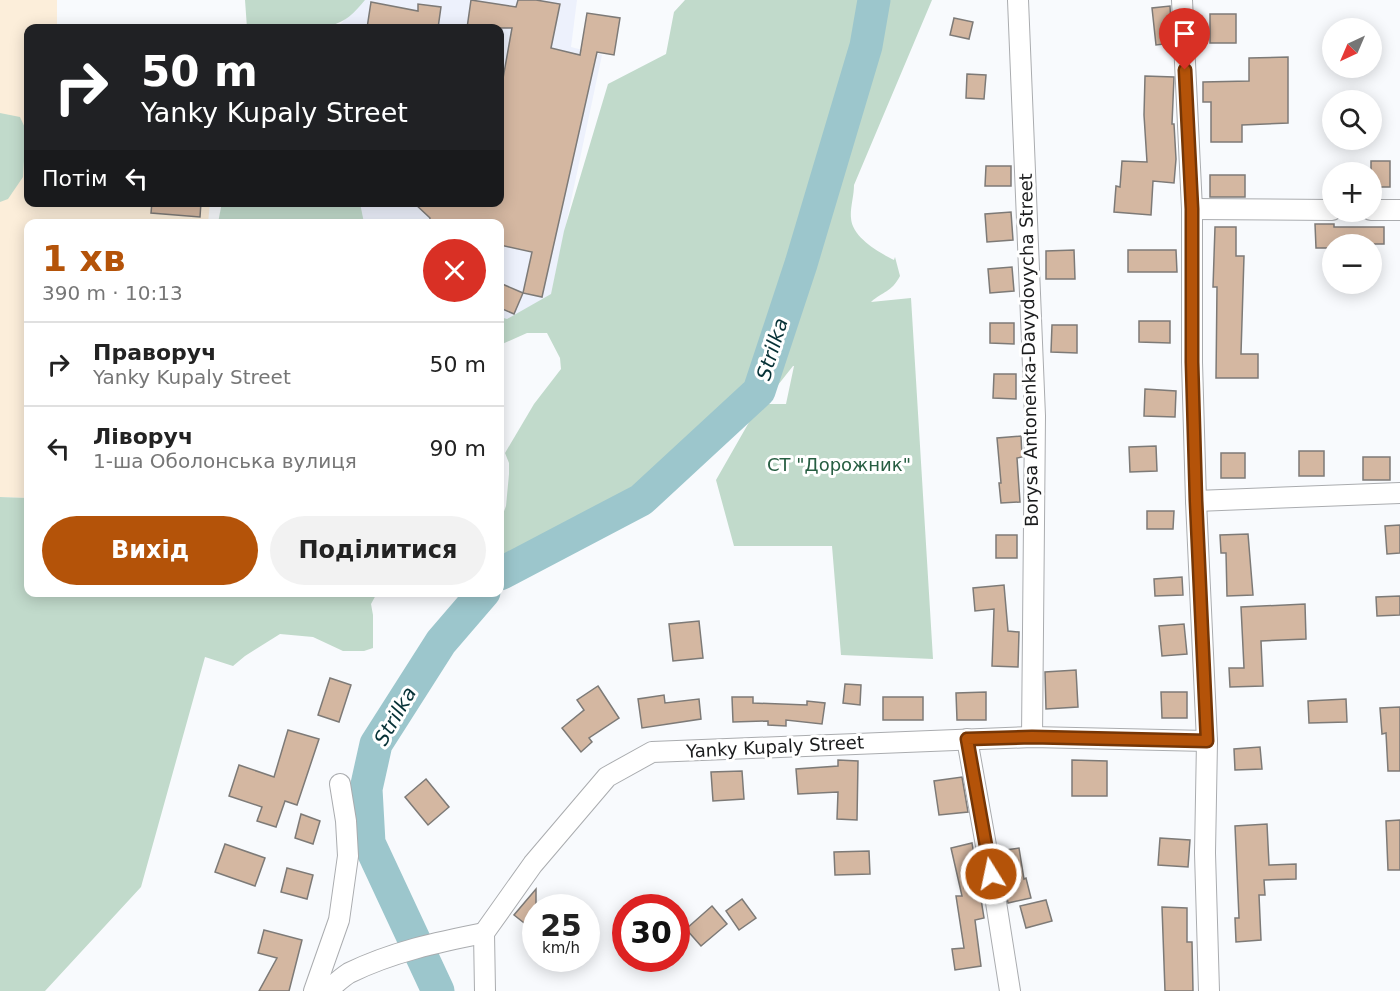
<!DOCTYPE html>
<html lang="uk">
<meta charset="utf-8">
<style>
body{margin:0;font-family:"DejaVu Sans",sans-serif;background:#f2f2f2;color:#222;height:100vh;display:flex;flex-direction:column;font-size:22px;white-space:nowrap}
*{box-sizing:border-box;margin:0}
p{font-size:20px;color:#767676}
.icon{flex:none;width:33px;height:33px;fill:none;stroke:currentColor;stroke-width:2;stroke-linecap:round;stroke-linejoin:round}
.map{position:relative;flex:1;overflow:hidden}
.sheet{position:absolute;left:24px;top:219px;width:480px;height:378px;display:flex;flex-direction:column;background:#fff;border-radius:12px;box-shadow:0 3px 15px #0003}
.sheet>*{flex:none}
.banner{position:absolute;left:24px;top:24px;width:480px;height:183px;border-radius:12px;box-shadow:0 3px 15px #0003;background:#202124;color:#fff;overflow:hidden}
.needle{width:39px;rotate:224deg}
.fabs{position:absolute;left:1322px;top:18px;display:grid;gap:12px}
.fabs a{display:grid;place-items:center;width:60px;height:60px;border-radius:50%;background:#fff;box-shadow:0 3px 15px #0003;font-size:30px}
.speed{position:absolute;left:522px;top:894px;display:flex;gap:12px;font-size:30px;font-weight:700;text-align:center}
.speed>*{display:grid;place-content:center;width:78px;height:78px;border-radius:50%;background:#fff;box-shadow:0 3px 15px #0003;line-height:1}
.speed small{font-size:15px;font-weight:400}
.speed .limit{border:9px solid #d22;background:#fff;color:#111}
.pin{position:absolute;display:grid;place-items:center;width:51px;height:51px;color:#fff;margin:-62px -26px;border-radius:50% 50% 50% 0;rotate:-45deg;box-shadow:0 0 6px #0007}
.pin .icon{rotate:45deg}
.me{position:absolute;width:66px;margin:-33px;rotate:350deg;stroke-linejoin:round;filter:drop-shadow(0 0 4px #0008)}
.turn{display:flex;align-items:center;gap:21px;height:126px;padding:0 18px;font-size:27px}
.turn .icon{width:78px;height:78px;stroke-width:2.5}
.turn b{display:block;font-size:42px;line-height:51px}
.then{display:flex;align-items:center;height:57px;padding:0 18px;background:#0003;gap:12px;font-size:22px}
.round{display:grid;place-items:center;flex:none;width:63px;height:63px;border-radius:32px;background:#f2f2f2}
.summary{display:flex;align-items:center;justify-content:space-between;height:102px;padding:0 18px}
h1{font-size:36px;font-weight:600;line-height:45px;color:#b45309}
.cta{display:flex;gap:12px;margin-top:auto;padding:12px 18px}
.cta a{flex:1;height:69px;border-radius:36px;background:#b45309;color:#fff;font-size:24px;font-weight:600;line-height:69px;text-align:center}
.cta a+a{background:#f2f2f2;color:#222}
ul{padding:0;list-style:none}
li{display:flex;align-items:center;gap:18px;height:84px;padding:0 18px;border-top:2px solid #e0e0e0}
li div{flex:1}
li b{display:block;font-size:22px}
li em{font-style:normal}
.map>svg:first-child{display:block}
.built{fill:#edf1fc}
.medical{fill:#fceeda}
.green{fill:#c1dacb;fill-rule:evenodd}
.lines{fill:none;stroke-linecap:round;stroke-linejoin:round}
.river{stroke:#9cc6cc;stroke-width:33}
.building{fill:#d4b7a1;stroke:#7d7a77;stroke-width:1.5}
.minor-casing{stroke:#aaacaf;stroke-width:22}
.minor{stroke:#fff;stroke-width:20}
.route-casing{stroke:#753606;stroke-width:15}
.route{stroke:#b45309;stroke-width:10}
.labels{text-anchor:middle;stroke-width:6;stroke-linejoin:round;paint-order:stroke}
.street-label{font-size:18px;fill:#1b1c1d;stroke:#fff}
.park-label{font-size:18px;fill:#275e42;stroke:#fff}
.water-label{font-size:20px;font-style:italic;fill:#063136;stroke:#fff}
</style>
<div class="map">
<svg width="1400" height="991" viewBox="0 0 1400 991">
<rect width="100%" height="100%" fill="#f8fafd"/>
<path class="built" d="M363 0H577L571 47 602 55 551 295 508 320 500 318V224L350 223 344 203 500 202V28H337Z"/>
<path class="medical" d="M0 0H57V28H28V202L210 203 208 223 28 224V498L0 497Z"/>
<g class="green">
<path d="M245 0H365C354 13 346 22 329 26L327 28H247Z"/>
<path d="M685 0H932L854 185C854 196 850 208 851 218 852 237 878 252 894 260L895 257 900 276C891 293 883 291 871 302L911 298 933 659 841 655 832 546H734L716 480 752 417 742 426 674 474 606 529 597 534 565 542 500 580V522L506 506 509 474V463L505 453 534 404 561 369 560 358 547 333H527L500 345V317L507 319 551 294 564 231 608 84 666 54 674 12ZM794 366 786 404H763L793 366Z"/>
<path d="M0 113 20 117 26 130 23 177 8 199 0 202Z"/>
<path d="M222 202 360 203 364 223H218Z"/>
<path d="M0 497 28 498V592L377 593 371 604 373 615V648L364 651H343L313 637 280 634 245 656 233 666 205 657 141 887 45 991H0Z"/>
</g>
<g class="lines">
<g class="river">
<path d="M500 574 641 500 759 391 801 264 866 46 874 0"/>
<path d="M438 991 369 843 366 789 376 744 441 642 484 592"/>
</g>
</g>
<g class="building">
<path d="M471 0 516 7 518 0H536L560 4 551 48 580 55 587 13 620 18 614 55 597 52 542 297 523 293 532 252 500 245V224H429L430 218 413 202H500V95L512 28H467Z"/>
<path d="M371 2 418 11V4L441 7 438 28H367Z"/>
<path d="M1170 6 1172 43 1156 45 1152 8Z"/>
<rect x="1210" y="14" width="26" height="29"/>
<path d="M954 18 973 22 969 39 950 35Z"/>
<path d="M1288 57V123L1242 125V142H1211V102H1203V82L1249 81V58Z"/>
<path d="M967 74 986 75 984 99 966 98Z"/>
<path d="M1145 76 1174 77 1172 124H1174L1176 159 1174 183 1153 181 1151 215 1114 212 1116 186 1120 187 1122 161 1147 162 1144 115Z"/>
<rect x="1371" y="161" width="19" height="26"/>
<path d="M986 166H1011V186H985Z"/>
<rect x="1210" y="175" width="35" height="22"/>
<path d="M152 202H201L200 217 151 213Z"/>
<path d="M1011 212 1013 240 987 242 985 214Z"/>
<path d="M1315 224H1334V227H1384V244H1332V248H1316Z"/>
<path d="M1215 227H1236V256H1244L1241 354H1258V378H1216L1217 287H1213Z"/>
<path d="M1074 250 1075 279H1046V251Z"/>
<path d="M1128 250H1176L1177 272H1128Z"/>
<path d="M1012 267 1014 291 990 293 988 269Z"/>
<path d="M500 283 523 293 514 314 500 308Z"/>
<path d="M1139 321H1170V343L1139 342Z"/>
<path d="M990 323H1014V344L990 343Z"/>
<path d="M1052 325H1077V353L1051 352Z"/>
<path d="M994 374H1016V399L993 398Z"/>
<path d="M1145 389 1176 391 1175 417 1144 416Z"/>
<path d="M1021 436 1022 457 1017 458 1020 502 1001 503 999 483H1001L997 438Z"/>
<path d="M1156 446 1157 471 1130 472 1129 447Z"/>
<rect x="1299" y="451" width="25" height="25"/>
<rect x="1221" y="453" width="24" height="25"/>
<rect x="1363" y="457" width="27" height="23"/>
<path d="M1147 511H1174L1173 529H1147Z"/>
<path d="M1400 525V553L1387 554 1385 526Z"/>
<path d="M1248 534 1253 595 1227 596 1226 553H1221L1220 535Z"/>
<rect x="996" y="535" width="21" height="23"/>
<path d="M1182 577 1183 595 1155 596 1154 579Z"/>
<path d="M1004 585 1008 631 1019 632 1018 667 992 666 994 609 975 611 973 588Z"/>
<path d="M1400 596V615L1377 616 1376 597Z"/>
<path d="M1305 604 1306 639 1261 641 1263 686 1230 687 1229 668H1244L1241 607Z"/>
<path d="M699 621 703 658 673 661 669 624Z"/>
<path d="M1184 624 1187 654 1162 656 1159 626Z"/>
<path d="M1076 670 1078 707 1046 709 1045 672Z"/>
<path d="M330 678 351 685 339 722 318 715Z"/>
<path d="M845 684 861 685 860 705 843 703Z"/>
<path d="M598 686 619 718 589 738 592 742 581 752 562 728 584 710 577 700Z"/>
<path d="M986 692V720H957L956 693Z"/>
<path d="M1161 692H1187V718H1162Z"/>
<path d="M664 695 665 703 699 699 701 719 642 728 638 699Z"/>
<path d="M732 697H753V703L807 705V701L825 703 822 724 786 720V726L768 725V721L733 722Z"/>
<rect x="883" y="697" width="40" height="23"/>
<path d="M1346 699 1347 722 1309 723 1308 701Z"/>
<path d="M1400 707V771H1388L1386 733 1382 734 1380 708Z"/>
<path d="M288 730 319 739 297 805 285 801 276 827 257 821 262 807 229 796 239 765 274 777Z"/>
<path d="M1260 747 1262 769 1235 770 1234 749Z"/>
<path d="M838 760 858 761 857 820 837 819 838 792 798 794 796 769 838 766Z"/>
<path d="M1072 760 1107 761V796H1072Z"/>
<path d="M742 771 744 799 713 801 711 772Z"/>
<path d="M962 777 968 812 939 815 934 781Z"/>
<path d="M426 779 449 807 428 825 405 797Z"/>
<path d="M301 814 320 821 313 844 295 838Z"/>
<path d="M1400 820V870H1388L1386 821Z"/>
<path d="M1267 824 1269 865 1296 864V879L1264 880 1265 895H1259L1261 940 1236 942 1235 918H1239L1235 826Z"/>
<path d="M1160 838 1190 840 1188 867 1158 865Z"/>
<path d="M972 843 984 918 975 920 981 966 955 970 952 949 964 948 956 896H962L951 848Z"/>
<path d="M225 844 265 858 255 886 215 872Z"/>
<path d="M1019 848 1024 879 1026 878 1031 898 1008 903 999 851Z"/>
<path d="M869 851 870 874 835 875 834 852Z"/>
<path d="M287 868 313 875 307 899 281 892Z"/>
<path d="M536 889V916L528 926 514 915Z"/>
<path d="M742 899 756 918 739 930 726 911Z"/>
<path d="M1046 900 1052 921 1026 928 1020 906Z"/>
<path d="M712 906 727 924 701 946 686 929Z"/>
<path d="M1162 907 1187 908V942H1192L1193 991H1165Z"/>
<path d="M264 930 302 940 289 991H259L277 958 258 953Z"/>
</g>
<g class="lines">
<g class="minor-casing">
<g id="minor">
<path d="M1018 0 1035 416 1032 737"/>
<path d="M1182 0 1192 209V362L1196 501 1207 741 1205 853 1209 991"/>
<path d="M1192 209 1332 210"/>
<path d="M1371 210H1400"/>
<path d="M1196 501 1400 493"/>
<path d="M967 739 995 896 1010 991"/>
<path d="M314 991 339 920 348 856 346 821 340 784"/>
<path d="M327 991C334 985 341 978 349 973 392 952 438 942 484 933"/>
<path d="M485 991 484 933 533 864 607 777 652 752 1032 737 1207 741"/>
</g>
</g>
<use href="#minor" class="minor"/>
</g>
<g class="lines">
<g class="route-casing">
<path id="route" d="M991 874 967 739 1032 737 1207 741 1196 501 1192 362V209L1185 70"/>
</g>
<use href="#route" class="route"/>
</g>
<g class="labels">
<g class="street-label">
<text transform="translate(1029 350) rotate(-91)" y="6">Borysa Antonenka-Davydovycha Street</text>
<text transform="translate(775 747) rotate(-3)" y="6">Yanky Kupaly Street</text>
</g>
<g class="park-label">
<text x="839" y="471">СТ "Дорожник"</text>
</g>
<g class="water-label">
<text transform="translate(772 349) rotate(-73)" y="7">Strilka</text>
<text transform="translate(395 716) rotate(-60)" y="7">Strilka</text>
</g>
</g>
</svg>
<div class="fabs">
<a><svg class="needle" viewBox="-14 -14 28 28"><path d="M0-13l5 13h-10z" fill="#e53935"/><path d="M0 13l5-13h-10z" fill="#767676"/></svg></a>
<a><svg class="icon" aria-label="search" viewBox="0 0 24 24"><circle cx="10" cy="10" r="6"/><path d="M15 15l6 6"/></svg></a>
<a>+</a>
<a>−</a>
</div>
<div class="speed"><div>25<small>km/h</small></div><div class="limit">30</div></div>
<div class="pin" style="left:1185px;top:70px;background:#d93025"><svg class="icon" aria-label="arrive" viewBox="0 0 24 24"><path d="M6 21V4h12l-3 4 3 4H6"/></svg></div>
<svg class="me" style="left:991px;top:874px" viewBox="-20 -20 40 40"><circle r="17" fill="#b45309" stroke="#fff" stroke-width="3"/><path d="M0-11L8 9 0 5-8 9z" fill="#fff"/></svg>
<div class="banner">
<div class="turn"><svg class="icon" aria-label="right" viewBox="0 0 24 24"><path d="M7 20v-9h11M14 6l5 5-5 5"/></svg><div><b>50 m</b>Yanky Kupaly Street</div></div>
<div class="then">Потім<svg class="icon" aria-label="left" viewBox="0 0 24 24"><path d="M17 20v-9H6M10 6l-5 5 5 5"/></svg></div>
</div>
<section class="sheet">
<div class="summary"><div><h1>1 хв</h1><p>390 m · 10:13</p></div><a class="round" style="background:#d93025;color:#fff"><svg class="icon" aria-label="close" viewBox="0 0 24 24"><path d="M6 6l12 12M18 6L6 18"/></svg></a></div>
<ul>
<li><svg class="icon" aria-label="right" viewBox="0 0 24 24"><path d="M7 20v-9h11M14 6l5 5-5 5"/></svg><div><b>Праворуч</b><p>Yanky Kupaly Street</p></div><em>50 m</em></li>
<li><svg class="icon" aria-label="left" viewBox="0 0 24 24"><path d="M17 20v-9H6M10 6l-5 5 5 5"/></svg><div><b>Ліворуч</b><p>1-ша Оболонська вулиця</p></div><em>90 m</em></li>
</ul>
<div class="cta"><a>Вихід</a><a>Поділитися</a></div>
</section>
</div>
